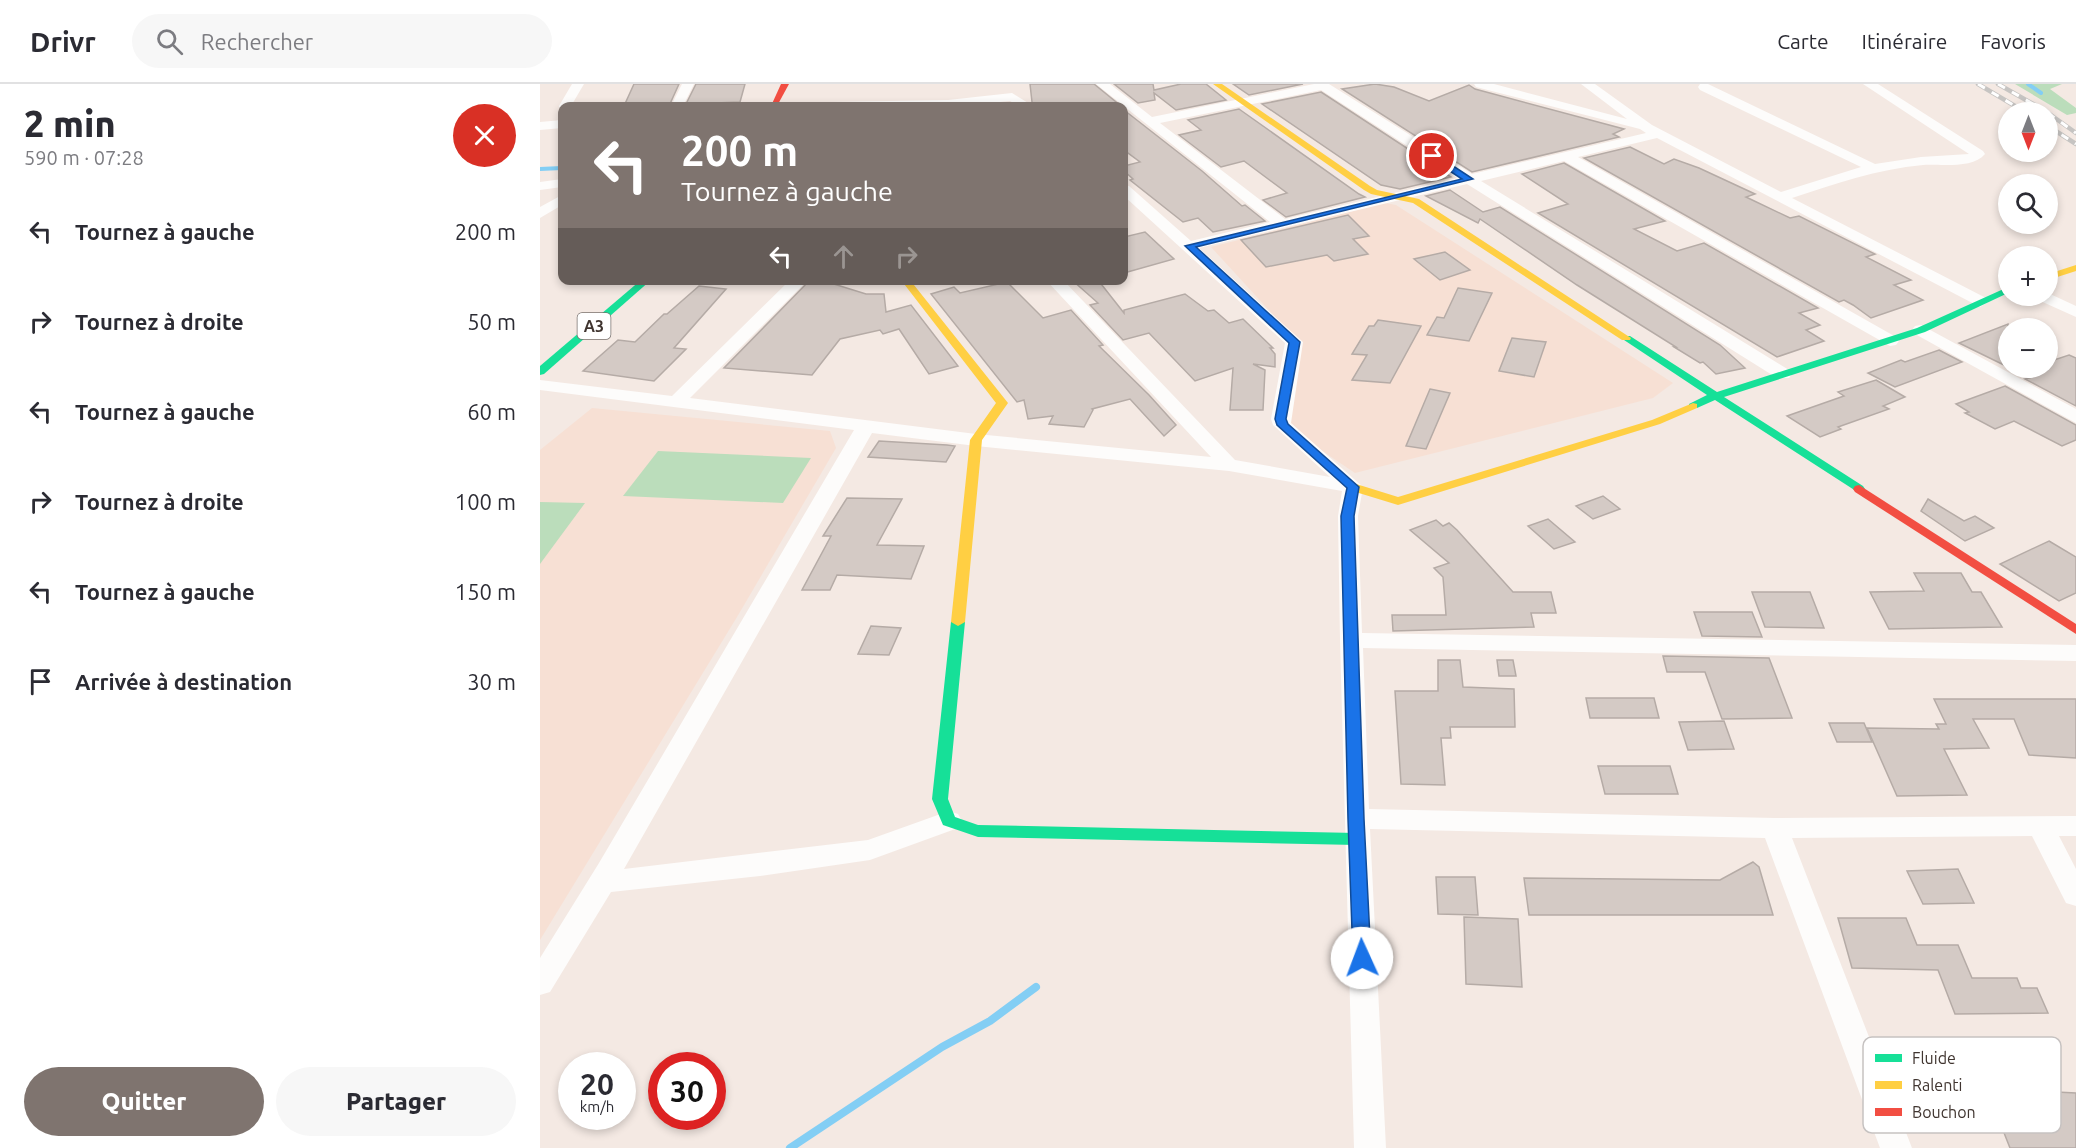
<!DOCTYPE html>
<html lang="fr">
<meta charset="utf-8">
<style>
body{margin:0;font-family:Ubuntu,sans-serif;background:#f7f7f7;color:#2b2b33;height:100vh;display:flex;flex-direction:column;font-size:22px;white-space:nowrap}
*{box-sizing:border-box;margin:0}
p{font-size:20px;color:#7c7c81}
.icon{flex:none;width:33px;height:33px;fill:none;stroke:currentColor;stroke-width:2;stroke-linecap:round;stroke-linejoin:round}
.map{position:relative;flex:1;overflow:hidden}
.panel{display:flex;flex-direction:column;background:#fff;width:540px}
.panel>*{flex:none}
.guide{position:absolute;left:18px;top:18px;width:570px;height:183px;border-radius:12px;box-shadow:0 3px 9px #0003;background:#7f746f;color:#fff;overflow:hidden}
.needle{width:39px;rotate:180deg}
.tools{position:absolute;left:1458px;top:18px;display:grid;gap:12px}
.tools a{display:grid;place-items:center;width:60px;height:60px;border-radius:50%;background:#fff;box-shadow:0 3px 9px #0003;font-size:30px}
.speed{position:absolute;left:18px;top:968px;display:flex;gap:12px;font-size:30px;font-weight:700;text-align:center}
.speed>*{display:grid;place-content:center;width:78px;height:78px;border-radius:50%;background:#fff;box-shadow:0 3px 9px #0003;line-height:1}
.speed small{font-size:15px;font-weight:400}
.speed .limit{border:9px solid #d22;background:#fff;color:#111}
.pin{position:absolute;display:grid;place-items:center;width:51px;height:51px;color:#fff;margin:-26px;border:3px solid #fff;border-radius:50%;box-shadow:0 2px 6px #0007}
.me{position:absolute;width:66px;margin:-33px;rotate:358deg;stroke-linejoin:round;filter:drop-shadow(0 0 4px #0008)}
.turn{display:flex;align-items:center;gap:21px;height:126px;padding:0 24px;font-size:27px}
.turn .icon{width:78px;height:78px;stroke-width:2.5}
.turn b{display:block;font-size:42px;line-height:51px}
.lanes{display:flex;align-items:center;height:57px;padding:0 24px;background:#0003;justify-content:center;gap:30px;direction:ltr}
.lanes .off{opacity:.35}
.round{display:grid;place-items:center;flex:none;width:63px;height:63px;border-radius:32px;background:#f7f7f7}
.summary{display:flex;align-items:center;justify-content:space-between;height:102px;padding:0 24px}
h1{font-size:36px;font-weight:800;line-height:45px}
.button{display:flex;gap:12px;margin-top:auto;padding:12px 24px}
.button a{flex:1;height:69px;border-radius:36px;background:#7f746f;color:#fff;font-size:24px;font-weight:800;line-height:69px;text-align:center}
.button a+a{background:#f7f7f7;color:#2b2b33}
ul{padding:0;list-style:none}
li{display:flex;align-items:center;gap:18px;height:90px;padding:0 24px}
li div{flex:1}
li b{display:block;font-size:22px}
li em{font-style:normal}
header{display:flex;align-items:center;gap:36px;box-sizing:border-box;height:84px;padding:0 30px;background:#fff;border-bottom:2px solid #e1e1e2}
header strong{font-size:28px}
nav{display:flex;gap:33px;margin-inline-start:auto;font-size:21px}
.search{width:420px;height:54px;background:#f7f7f7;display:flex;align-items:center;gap:15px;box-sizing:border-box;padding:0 21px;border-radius:33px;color:#7c7c81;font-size:22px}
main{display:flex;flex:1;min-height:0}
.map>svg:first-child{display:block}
.built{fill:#f7e0d4}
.green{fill:#bdb}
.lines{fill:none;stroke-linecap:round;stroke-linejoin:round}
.stream-far1{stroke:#83cef4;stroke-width:4}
.stream{stroke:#83cef4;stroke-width:8}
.building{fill:#d4cac5;stroke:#b5aba6;stroke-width:1.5}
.street{fill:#fdfcfb;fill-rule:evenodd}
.fast{fill:#16e098;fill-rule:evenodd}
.slow{fill:#ffcf43;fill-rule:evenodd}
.jam{fill:#f24e42;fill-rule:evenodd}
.rail-casing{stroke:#c6c4c2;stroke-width:4.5}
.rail{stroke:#fff;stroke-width:3;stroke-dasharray:8;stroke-linecap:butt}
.route{fill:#1a73e8;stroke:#114b97;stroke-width:1.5}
.labels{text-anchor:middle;stroke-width:5;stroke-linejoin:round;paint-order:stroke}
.shield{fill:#fff;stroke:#79726e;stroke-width:1.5}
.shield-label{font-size:16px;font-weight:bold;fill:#403530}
.key{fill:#fff;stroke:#c6c2c1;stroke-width:1.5}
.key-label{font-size:16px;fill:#403530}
</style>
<header>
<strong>Drivr</strong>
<div class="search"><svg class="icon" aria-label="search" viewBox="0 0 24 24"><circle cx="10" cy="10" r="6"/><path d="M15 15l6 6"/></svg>Rechercher</div>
<nav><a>Carte</a><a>Itinéraire</a><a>Favoris</a></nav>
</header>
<main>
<section class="panel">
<div class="summary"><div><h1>2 min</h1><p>590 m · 07:28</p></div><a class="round" style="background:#d93025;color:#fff"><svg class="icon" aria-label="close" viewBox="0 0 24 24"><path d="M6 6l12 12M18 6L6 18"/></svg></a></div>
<ul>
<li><svg class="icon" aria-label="left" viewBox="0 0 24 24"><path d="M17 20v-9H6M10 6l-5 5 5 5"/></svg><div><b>Tournez à gauche</b></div><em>200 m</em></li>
<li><svg class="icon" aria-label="right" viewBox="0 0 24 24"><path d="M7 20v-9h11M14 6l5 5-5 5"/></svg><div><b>Tournez à droite</b></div><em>50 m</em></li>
<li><svg class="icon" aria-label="left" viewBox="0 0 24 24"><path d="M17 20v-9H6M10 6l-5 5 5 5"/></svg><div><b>Tournez à gauche</b></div><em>60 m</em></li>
<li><svg class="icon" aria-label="right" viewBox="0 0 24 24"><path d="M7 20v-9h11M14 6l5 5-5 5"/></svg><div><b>Tournez à droite</b></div><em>100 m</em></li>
<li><svg class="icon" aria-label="left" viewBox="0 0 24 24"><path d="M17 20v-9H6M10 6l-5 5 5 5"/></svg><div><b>Tournez à gauche</b></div><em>150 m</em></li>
<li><svg class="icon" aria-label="arrive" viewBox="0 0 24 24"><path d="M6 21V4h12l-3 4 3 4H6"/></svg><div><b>Arrivée à destination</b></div><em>30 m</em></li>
</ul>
<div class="button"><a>Quitter</a><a>Partager</a></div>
</section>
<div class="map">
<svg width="1536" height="1064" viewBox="0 0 1536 1064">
<rect width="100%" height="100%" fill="#f4e9e3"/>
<g class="built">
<path d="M845 119 856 121 1133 299 1113 314 815 389 742 340 760 260 671 163Z"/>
<path d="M52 324 290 347 296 364 197 533 0 856V366Z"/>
</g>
<g class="green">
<path d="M1475 0H1522L1510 5 1536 24V29L1527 31Z"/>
<path d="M118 367 271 374 243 419 83 412Z"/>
<path d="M0 418 45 419 0 480Z"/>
</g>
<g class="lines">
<g class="stream-far1">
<path d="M1488 0 1501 9"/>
<path d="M0 85 22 84"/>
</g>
<path class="stream" d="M250 1064 402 963 450 937 496 903"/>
</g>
<g class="building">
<path d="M94 0H139L129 22H84Z"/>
<path d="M156 0H205L200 18 176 19 174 22H145Z"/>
<path d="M490 0H554L581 22H495L492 18Z"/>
<path d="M574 0H613L614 6 641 0H666L686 16 636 26 614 9 615 16 598 19Z"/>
<path d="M693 0H763L709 11Z"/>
<path d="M835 0 854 3 889 17 929 1 935 5 1084 45 1073 50 1079 53 932 88 802 5Z"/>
<path d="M781 8 911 93 860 105 841 101 722 20Z"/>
<path d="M699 25 819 110 825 113 746 133 723 116 747 109 704 77 681 83 639 51 661 46 648 36Z"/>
<path d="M584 26 662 87 702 122 705 121 725 137 673 148 658 134 643 138 590 96 593 95 584 87V82L600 78 584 66Z"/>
<path d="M1090 63 1124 80 1134 75 1159 84 1215 110 1206 113 1250 134 1259 132 1335 170 1326 173 1371 196 1354 201 1383 216 1331 234 1313 221 1304 216 1299 218 1044 74Z"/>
<path d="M1024 79 1125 137 1094 145 1137 167 1164 159 1278 224 1259 229 1280 241 1266 246 1284 257 1237 273 998 129 1028 120 982 90Z"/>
<path d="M910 106 943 128 960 123 1180 261 1205 284 1176 290 1163 278 1160 279 1134 263H1136L1037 201 940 135 938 139 886 112Z"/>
<path d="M808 131 829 152 813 155 828 170 794 177 787 171 726 183 701 156Z"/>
<path d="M605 148 634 175 584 189V153Z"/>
<path d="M905 168 930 186 900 196 874 175Z"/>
<path d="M270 196H281L326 210H344L346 228 371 221 418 282 389 290 359 245 343 250 340 246 300 255 272 291 184 284Z"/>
<path d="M532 196H558L584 229V226L645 210 668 227 674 226 689 239 703 235 733 264H730L735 270V283L713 280 725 286 723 326H690L693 284 655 297 609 249 583 256 550 221 558 219Z"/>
<path d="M467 198 503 234 531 226 563 261 559 262 609 311 636 341 624 352 590 315 552 325 553 326 544 343 509 340 513 332 488 335 484 316 477 318 391 210 414 203 420 209Z"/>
<path d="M159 202 186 205 134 264 146 265 114 297 43 287 78 256 95 258 124 230H127Z"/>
<path d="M918 204 952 209 929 257 887 251 897 233 904 234Z"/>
<path d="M838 236 881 242 850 299 812 296 827 271 812 270 829 242H834Z"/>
<path d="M1468 240V283L1419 259Z"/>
<path d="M972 254 1006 258 994 293 959 287Z"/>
<path d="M1399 266 1422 278 1355 303 1328 289 1361 276 1365 278Z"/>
<path d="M1529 271 1536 274V322L1485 295 1489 294 1478 288 1492 284H1508V278Z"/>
<path d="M1336 296 1365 313 1343 322 1349 325 1298 343 1301 345 1280 353 1247 332 1304 312 1298 308Z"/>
<path d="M1465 302 1536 341V356L1522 362 1474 337 1455 345 1425 329 1429 328 1416 320Z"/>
<path d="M890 305 910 309 886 365 866 362Z"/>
<path d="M339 357 407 361 415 362 406 378 328 373Z"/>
<path d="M1063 412 1080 425 1053 435 1036 422Z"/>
<path d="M307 414 362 415 337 461 384 462 371 495 297 491 290 506H262L291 452H283Z"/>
<path d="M1388 415 1424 437 1435 432 1454 444 1425 457 1381 427Z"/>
<path d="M1008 435 1035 458 1014 465 988 442Z"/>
<path d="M896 436 903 442 909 439 917 446 973 508H1011L1016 529H991L994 543 853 547 852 531H906L903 493 894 484 909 479 870 446Z"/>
<path d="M1509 457 1536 473V509L1519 517 1460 480Z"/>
<path d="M1374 489H1421L1432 508H1441L1462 543 1349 545 1330 508 1384 507Z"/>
<path d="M1212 508H1270L1284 544 1225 543Z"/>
<path d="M1154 528H1212L1222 553 1162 552Z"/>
<path d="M331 542 361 544 349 571 318 570Z"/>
<path d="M1123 572 1229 574 1252 634 1182 635 1165 588H1127Z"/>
<path d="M898 576H920L923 603 974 605 975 643H910L911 654H901L905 701 861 700 855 607H898Z"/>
<path d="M957 576H973L976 592H959Z"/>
<path d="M1046 614H1114L1119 634H1050Z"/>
<path d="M1394 615H1536V674L1489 671 1474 635H1433L1449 664 1404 665 1427 711 1357 712 1327 644 1399 645 1396 640H1406Z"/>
<path d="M1184 637 1194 665 1148 666 1139 638Z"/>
<path d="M1289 639H1324L1332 658H1297Z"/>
<path d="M1058 682H1130L1138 710H1065Z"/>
<path d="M1213 778 1219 783 1233 831H989L984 794 1180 796Z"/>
<path d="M1418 785 1434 819 1383 820 1367 787Z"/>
<path d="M896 793H935L938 831 898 830Z"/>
<path d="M924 833 978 835 982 903 926 900Z"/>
<path d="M1298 834H1366L1377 861H1418L1432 894H1477L1481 904H1497L1508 929 1415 930 1398 886 1312 884Z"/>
<path d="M1405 966H1423L1428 977H1444L1456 1005 1536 1009V1064H1470L1455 1026H1360L1352 1005H1408L1398 978H1410Z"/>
</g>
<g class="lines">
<g class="street">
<path d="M32 0H44L31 22 20 25 19 22Z"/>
<path d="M142 0H154L143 22H131Z"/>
<path d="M556 0H570L612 33 774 0H789L932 90 1106 49 1100 45 936 3 934 0H954L1087 35 1041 0H1055L1112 41 1241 108 1321 83 1160 6 1158 3 1160 0H1168L1335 80 1381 73 1429 70 1323 0H1338L1443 67 1445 70C1433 85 1401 80 1383 81 1337 85 1295 100 1252 114L1446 214 1448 218 1440 223 1117 54 1038 73 1356 253 1359 257 1356 261 1350 262 1024 77 941 97 1249 286 1252 290 1249 294H1237L927 100 659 164 763 258 751 339 823 403 818 432 822 549 1536 561V577L823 564 829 725 1235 734 1536 732V752H1519L1536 785V822L1526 819 1492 752 1252 754 1372 1064H1340L1225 754 830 745 846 1064H814L800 556 798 432 802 407 689 387 436 362 332 349 84 785 328 756 409 727 418 730 422 737 418 744 330 776 220 792 71 808 10 908 0 911V874L59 779 314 346 0 306V296L132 312 250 196H268L150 314 436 350 671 373 506 196H523L695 376 790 393 733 341 731 335 745 259 584 112V101L589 102 651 157 730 138ZM781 6 917 94 745 135 620 39Z"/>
<path d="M472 9 493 22H479L470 17 420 22H286L292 18 408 16Z"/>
<path d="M22 36V44L0 46V38Z"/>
<path d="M22 95V103L0 106V98Z"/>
<path d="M22 111V121L0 134V123Z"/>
<path d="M1508 209 1536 222V233L1496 215 1494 212H1508Z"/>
<path d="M1381 241 1536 325V339L1375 250 1372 246 1375 242Z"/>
</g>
<g class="fast">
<path d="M101 196H111L4 290 0 291V282Z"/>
<path d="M1468 203V209L1385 248 1184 313 1323 402 1325 405 1323 408 1319 409 1175 316 1157 324H1149V320L1167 311 1081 254 1082 252H1090L1177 308 1377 244Z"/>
<path d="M418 534 425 538 408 715 415 733 438 741 817 749 823 751 825 755 823 759 817 761 438 753 403 741 392 715 411 538Z"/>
</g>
<g class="slow">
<path d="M673 0H682L830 102 837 106 879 115 1091 254 1090 256H1082L873 119 831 110 824 106Z"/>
<path d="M1536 181V187L1508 196V190Z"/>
<path d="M361 196H370L468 319 442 356 425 538 418 542 411 538 430 356 456 319Z"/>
<path d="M1153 319 1157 320V324L1120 340 858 421 809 406 807 403 813 399 858 413 1112 336Z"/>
</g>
<g class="jam">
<path d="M241 0H249L237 22H231Z"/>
<path d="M1319 401 1536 540V550L1315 408 1313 405 1315 402Z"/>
</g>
<g class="rail-casing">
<g id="rail">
<path d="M1438 0 1485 28"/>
<path d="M1458 0 1507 28"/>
<path d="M1508 29 1536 49"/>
<path d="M1508 42 1536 60"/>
</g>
</g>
<use href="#rail" class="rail"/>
</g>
<path class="route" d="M890 70H895L933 95 656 163 760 258 746 335 748 340 819 403 814 432 824 735 831 874 828 879 822 881 816 879 813 874 808 735 801 432 807 404 737 341 735 335 749 259 645 162 922 95 890 74Z"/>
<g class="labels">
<rect class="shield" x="37.5" y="229" width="33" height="26" rx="4.5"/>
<g class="shield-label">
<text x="54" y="248">A3</text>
</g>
</g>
<rect x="1323" y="953" width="198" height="96" rx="9" class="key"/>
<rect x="1335" y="970" width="27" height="8" fill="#16e098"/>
<rect x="1335" y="997" width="27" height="8" fill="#ffcf43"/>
<rect x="1335" y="1024" width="27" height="8" fill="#f24e42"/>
<g class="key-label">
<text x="1372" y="980">Fluide</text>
<text x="1372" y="1007">Ralenti</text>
<text x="1372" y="1034">Bouchon</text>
</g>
</svg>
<div class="tools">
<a><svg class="needle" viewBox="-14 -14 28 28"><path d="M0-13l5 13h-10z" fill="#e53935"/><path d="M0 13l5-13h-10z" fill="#7c7c81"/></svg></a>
<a><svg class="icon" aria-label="search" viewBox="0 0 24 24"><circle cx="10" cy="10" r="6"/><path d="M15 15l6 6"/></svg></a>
<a>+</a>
<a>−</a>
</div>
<div class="speed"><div>20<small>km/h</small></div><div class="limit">30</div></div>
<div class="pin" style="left:892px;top:72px;background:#d93025"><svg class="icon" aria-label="arrive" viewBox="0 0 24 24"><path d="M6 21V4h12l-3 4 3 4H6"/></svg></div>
<svg class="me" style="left:822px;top:874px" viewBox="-20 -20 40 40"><circle r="19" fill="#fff"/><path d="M0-13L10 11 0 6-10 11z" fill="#1a73e8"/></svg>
<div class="guide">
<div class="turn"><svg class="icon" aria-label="left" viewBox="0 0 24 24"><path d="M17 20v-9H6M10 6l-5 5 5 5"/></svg><div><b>200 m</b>Tournez à gauche</div></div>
<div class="lanes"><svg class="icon" aria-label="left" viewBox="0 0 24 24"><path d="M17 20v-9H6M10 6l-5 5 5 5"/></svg><svg class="icon off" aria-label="ahead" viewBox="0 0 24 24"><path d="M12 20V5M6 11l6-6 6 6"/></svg><svg class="icon off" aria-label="right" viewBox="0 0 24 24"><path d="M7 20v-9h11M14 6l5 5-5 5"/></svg></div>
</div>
</div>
</main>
